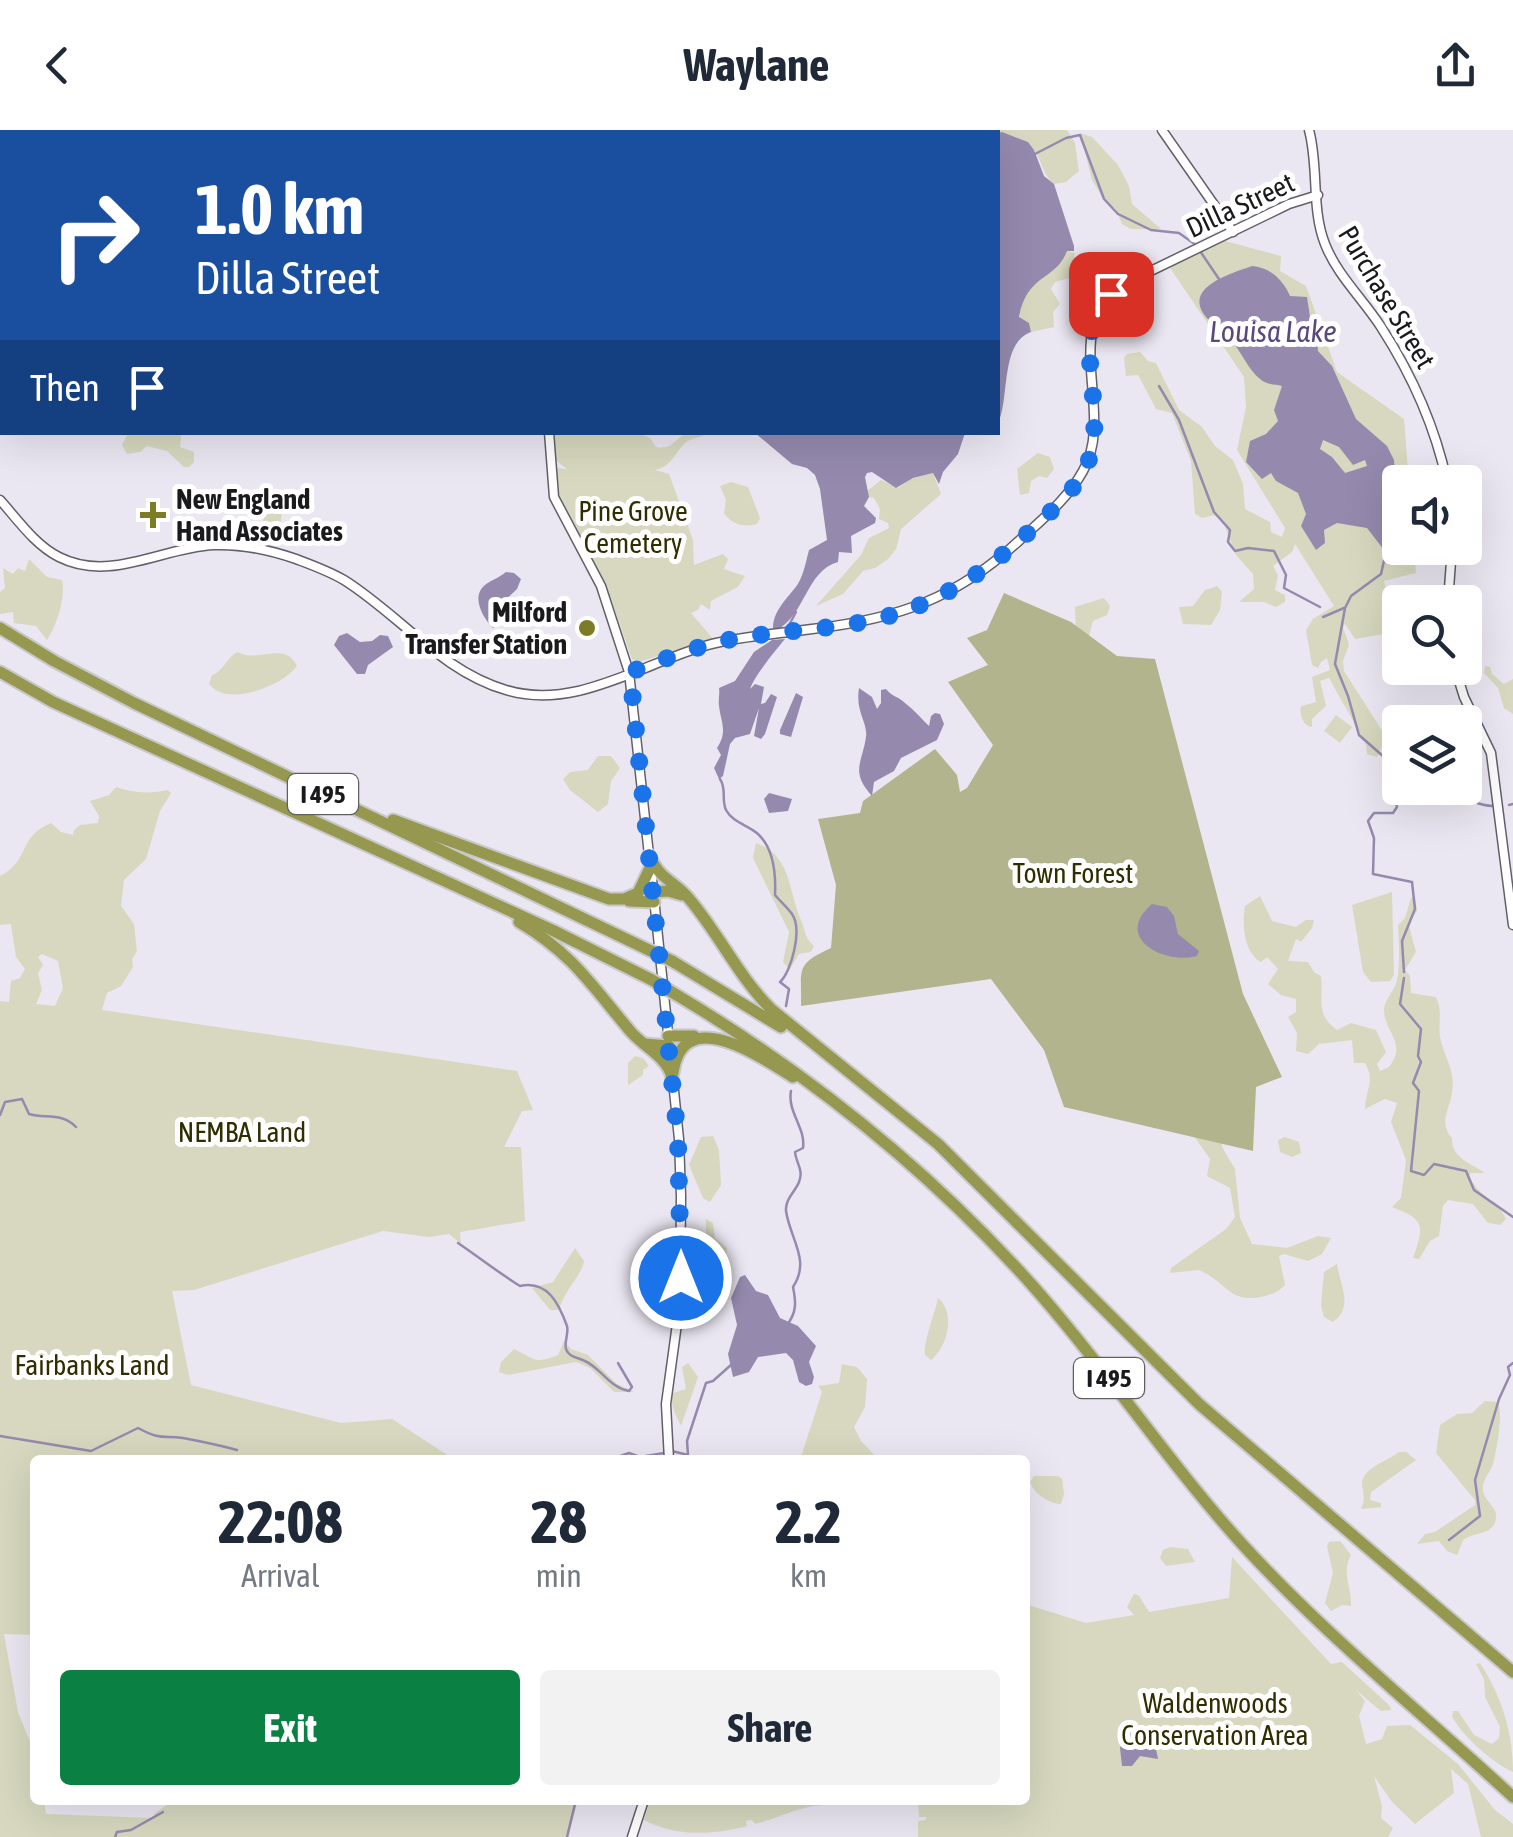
<!DOCTYPE html>
<style>
body{margin:0;font-family:"Asap Condensed",sans-serif;background:#f2f2f3;color:#1f2937;height:100vh;display:flex;flex-direction:column;font-size:38px;white-space:nowrap}
*{box-sizing:border-box;margin:0}
p{font-size:32px;color:#747a83}
.icon{flex:none;width:55px;height:55px;fill:none;stroke:currentColor;stroke-width:2;stroke-linecap:round;stroke-linejoin:round}
.map{position:relative;flex:1;overflow:hidden}
.panel{position:absolute;left:30px;top:1325px;width:1000px;height:350px;display:flex;flex-direction:column;background:#fff;border-radius:10px;box-shadow:0 10px 40px #0002}
.panel>*{flex:none}
.top-card{position:absolute;left:0px;top:0px;width:1000px;height:305px;box-shadow:0 10px 40px #0002;background:#1a4fa0;color:#fff;overflow:hidden}
.tools{position:absolute;left:1382px;top:335px;display:grid;gap:20px}
.tools a{display:grid;place-items:center;width:100px;height:100px;border-radius:10px;background:#fff;box-shadow:0 10px 40px #0002;font-size:50px}
.pin{position:absolute;display:grid;place-items:center;width:85px;height:85px;color:#fff;margin:-42px;border-radius:20px;box-shadow:0 5px 15px #0006}
.me{position:absolute;width:110px;margin:-55px;rotate:0deg;stroke-linejoin:round;filter:drop-shadow(0 0 8px #0008)}
.turn{display:flex;align-items:center;gap:35px;height:210px;padding:0 30px;font-size:45px}
.turn .icon{width:130px;height:130px;stroke-width:2.5}
.turn b{display:block;font-size:70px;line-height:85px}
.then{display:flex;align-items:center;height:95px;padding:0 30px;background:#0003;gap:20px;font-size:38px}
.eta{display:flex;justify-content:space-evenly;align-items:center;height:170px;text-align:center}
.eta b{font-size:60px;font-weight:700;line-height:70px}
.primary-button{display:flex;gap:20px;margin-top:auto;padding:20px 30px}
.primary-button a{flex:1;height:115px;border-radius:10px;background:#0b8043;color:#fff;font-size:40px;font-weight:700;line-height:115px;text-align:center}
.primary-button a+a{background:#f2f2f3;color:#1f2937}
header{display:flex;justify-content:space-between;align-items:center;height:130px;padding:0 30px;background:#fff;font-size:45px;font-weight:700}
.map>svg:first-child{display:block}
.green{fill:#d7d8bf;fill-rule:evenodd}
.forest{fill:#b2b48d}
.water{fill:#958aae;fill-rule:evenodd}
.lines{fill:none;stroke-linecap:round;stroke-linejoin:round}
.stream{stroke:#958aae;stroke-width:2.5}
.secondary-casing{stroke:#636069;stroke-width:11}
.highway-casing{stroke:#c8c8c9;stroke-width:15}
.secondary{stroke:#fff;stroke-width:8}
.highway{stroke:#96984f;stroke-width:11}
.highway-bridge-casing{stroke:#c8c8c9;stroke-width:15;stroke-linecap:butt}
.highway-bridge{stroke:#96984f;stroke-width:11}
.route{stroke:#1a73e8;stroke-width:18;stroke-dasharray:0 32.4}
.poi-dot{fill:#7b7c25;stroke:#fff;stroke-width:4}
.labels{text-anchor:middle;stroke-width:10;stroke-linejoin:round;paint-order:stroke}
.shield{fill:#fff;stroke:#5f5e60;stroke-width:2.5}
.shield-label{font-size:25px;font-weight:bold;fill:#1a191c}
.street-label{font-size:28px;fill:#1a191c;stroke:#fff}
.poi-label{font-size:28px;font-weight:bold;fill:#1a191c;stroke:#fff;text-anchor:start}
.park-label{font-size:28px;fill:#2e2e00;stroke:#fff}
.water-label{font-size:30px;font-style:italic;fill:#5a497c;stroke:#fff}
</style>
<header><svg class="icon" aria-label="back" viewBox="0 0 24 24"><path d="M15 5l-7 7 7 7"/></svg>Waylane<svg class="icon" aria-label="share" viewBox="0 0 24 24"><path d="M12 15V3M7 8l5-5 5 5M5 13v7h14v-7"/></svg></header>
<div class="map">
<svg width="1513" height="1707" viewBox="0 0 1513 1707">
<rect width="100%" height="100%" fill="#eae7f2"/>
<g class="green">
<path d="M923 0H1067L1075 13 1079 41 1066 52 1054 54C1041 43 1042 27 1030 15 1012 0 949 3 922 2Z"/>
<path d="M1080 3 1092 7 1118 35 1129 56 1132 74 1161 99H1131L1122 94 1116 79 1104 70 1092 50Z"/>
<path d="M1214 108 1281 126 1280 141 1306 156 1337 242 1404 289 1409 352H1400V418H1414L1416 443 1384 451 1396 502 1355 509 1345 494 1343 497 1349 515 1343 531 1344 541 1390 613 1382 617 1377 627 1367 624 1366 614 1329 548 1320 551 1326 576 1312 589V597C1304 597 1299 585 1301 576L1316 572 1312 547 1330 540 1327 528 1321 532 1318 538 1312 535 1306 500 1313 489 1334 476 1295 414 1292 422 1273 436 1278 445 1275 460 1285 465V472L1276 477 1264 472H1239L1254 459 1253 444 1236 425 1223 391 1214 385 1202 388 1195 384 1191 331 1172 283 1156 279 1138 245 1126 246 1124 228 1127 224 1140 222 1148 231 1156 233 1179 280 1202 297 1215 316 1233 330 1243 354 1245 379 1270 392 1271 402 1282 407 1285 398 1237 320 1246 277 1244 247 1164 129Z"/>
<path d="M1067 121 1075 123 1069 148 1055 152 1051 159 1060 174 1053 182 1054 197 1031 202 1029 193 1020 190C1019 149 1055 151 1067 121Z"/>
<path d="M128 303H179L181 307 180 317 194 322V332L189 337H184L167 321 147 316 140 322 127 324 122 315Z"/>
<path d="M555 303H640L650 308 656 317C672 320 674 310 686 303H708C701 308 691 308 685 313 674 324 672 336 655 340L669 344 693 410 694 435 723 424 728 429 724 439 745 446 738 457 711 471 710 480 701 474 698 480 691 483 714 510 638 532 632 529 611 469 559 366 555 338 567 339 554 329Z"/>
<path d="M1038 323 1050 327 1054 339 1047 348 1039 346 1031 351 1029 363 1020 365 1017 339Z"/>
<path d="M933 343 941 364 901 399 896 419 888 429 875 438 863 441 843 464 816 476 861 425 869 408 889 398 888 393 879 389 880 379 874 368 869 367 867 361 881 350 898 358 911 349Z"/>
<path d="M731 352 748 357 760 388 757 394C744 398 731 394 724 383L726 370 720 356Z"/>
<path d="M277 374 282 381 280 400 256 407 267 381Z"/>
<path d="M29 429 47 447 62 450C66 466 57 495 47 510L36 496 14 493 13 482 0 484V462L5 458 3 438 13 444 18 438 25 441Z"/>
<path d="M1217 456 1222 462 1220 480 1211 495 1183 494 1179 477 1193 476 1205 460Z"/>
<path d="M1104 468 1110 476 1107 485 1093 491 1089 506 1076 502 1075 477Z"/>
<path d="M238 522C258 534 285 510 297 536 282 556 227 578 209 554L212 545C224 542 226 527 238 522Z"/>
<path d="M1485 536 1490 537 1492 544 1504 554 1513 549V584L1504 578 1498 558 1484 543Z"/>
<path d="M1336 585 1352 597 1340 613 1324 601Z"/>
<path d="M598 626H611L620 638 611 651 608 674 598 682 570 660 563 649 570 642 588 640Z"/>
<path d="M116 657C132 663 150 664 168 660L171 663 160 681 146 729 124 750 121 776 134 794 137 821 132 829 133 837 121 856 107 863 102 880 517 941 533 980 522 981 504 1017H521L525 1091 460 1102 461 1114 449 1104 429 1107 383 1101 194 1160 172 1161 191 1255 341 1293 392 1289 455 1330H35V1505L4 1504 18 1582 35 1624V1670H44L46 1684 153 1688 155 1683 174 1670H578L568 1707H0V871L9 872 11 851 20 848 25 839 16 827 11 794 0 795V746C31 730 17 707 51 693L61 702 73 705 74 700 80 695 98 693 99 686 90 671 109 665ZM42 824 58 831 63 858 55 876 36 874 42 860 38 843 43 835 38 827Z"/>
<path d="M756 713C791 726 788 758 800 788 806 800 803 806 814 816L811 822 799 824 790 839 783 832 789 802 753 728Z"/>
<path d="M1392 762 1394 845 1390 851 1371 852 1363 842 1352 775Z"/>
<path d="M1260 766 1272 791 1296 797 1306 790H1314L1312 798 1301 812 1296 809 1288 831 1308 832 1314 842 1321 846C1324 867 1314 884 1337 900L1351 893 1376 900 1386 922 1377 934 1380 941 1389 937C1408 913 1384 903 1384 879 1385 868 1395 861 1397 850 1400 836 1399 810 1398 795L1405 788 1411 768H1415L1417 781 1408 793 1416 822 1405 840 1410 846 1411 863 1436 867C1443 882 1438 893 1440 907 1444 927 1456 941 1452 962 1450 980 1438 992 1452 1008 1451 1028 1471 1033 1485 1043H1471L1469 1046C1477 1065 1498 1071 1506 1089L1500 1095 1488 1093 1473 1074 1448 1070 1443 1076 1439 1106 1430 1111 1419 1129 1413 1128C1424 1096 1426 1090 1392 1077L1401 1068 1406 1030 1391 992 1397 973 1385 969 1365 979C1365 961 1376 950 1365 933H1354L1352 910 1319 914 1308 924 1296 921 1297 903 1288 887 1296 882V869L1281 865 1268 854 1278 839 1267 827 1261 832C1243 822 1242 793 1245 776Z"/>
<path d="M635 926 643 928 649 936 643 940V945L628 955V933Z"/>
<path d="M713 1006 719 1020 721 1055 710 1072 703 1068 689 1035 701 1007Z"/>
<path d="M1194 1006 1222 1010V1017L1235 1039 1240 1088 1252 1114 1287 1118 1318 1106 1331 1108 1322 1124 1308 1131 1284 1124 1279 1126 1285 1155C1275 1167 1246 1173 1232 1163 1221 1155 1213 1146 1199 1140L1170 1143 1171 1138 1226 1099 1235 1087 1230 1058 1207 1046 1210 1029Z"/>
<path d="M1285 1007 1299 1012 1301 1023 1292 1027 1280 1022 1278 1010Z"/>
<path d="M706 1089 713 1093 715 1108 727 1118 725 1131C707 1125 705 1106 706 1089Z"/>
<path d="M575 1118 584 1131C582 1145 564 1160 559 1180H550L532 1158 553 1152Z"/>
<path d="M1337 1134C1340 1155 1354 1177 1333 1192L1324 1187 1321 1175 1324 1142Z"/>
<path d="M938 1168C956 1183 948 1216 931 1230L925 1225C923 1212 935 1183 938 1168Z"/>
<path d="M564 1211 571 1219 588 1225 617 1254 634 1262H614L590 1238 576 1232 508 1245 499 1242 501 1232 514 1219C534 1228 533 1235 558 1225Z"/>
<path d="M688 1233 698 1247 681 1296C676 1286 669 1273 673 1263L686 1259 682 1237Z"/>
<path d="M842 1234 857 1237 867 1249 865 1277 854 1297 861 1311 879 1330H800L822 1262 818 1256 839 1253Z"/>
<path d="M1485 1271 1498 1272C1503 1285 1497 1318 1493 1334 1491 1341 1484 1348 1483 1356 1481 1367 1492 1373 1496 1383 1497 1406 1478 1400 1463 1410L1457 1425 1447 1421 1439 1411 1417 1414 1425 1404 1435 1402 1475 1375V1370L1436 1323 1440 1295 1457 1284 1472 1283Z"/>
<path d="M1399 1322H1406L1416 1330 1371 1362 1370 1370 1381 1373V1377L1361 1379C1366 1368 1363 1365 1362 1354 1362 1338 1388 1331 1399 1322Z"/>
<path d="M1034 1346H1058L1062 1349 1064 1364 1061 1374C1049 1374 1033 1363 1030 1352Z"/>
<path d="M1340 1411 1351 1425C1341 1443 1352 1457 1351 1476L1342 1475 1331 1481 1325 1473 1333 1443 1327 1416 1329 1412Z"/>
<path d="M1170 1417 1188 1419 1195 1432 1166 1436 1160 1428 1163 1420Z"/>
<path d="M1232 1427 1331 1534 1342 1532 1390 1576 1391 1580 1381 1581 1356 1560 1365 1571 1359 1586 1366 1614 1382 1609 1387 1596 1410 1595 1458 1634 1495 1680 1513 1694V1707H1481L1468 1654 1451 1639 1454 1663 1415 1694 1392 1672 1374 1646 1382 1676 1381 1688 1393 1698 1388 1707H918V1691L926 1690V1687H919L918 1670H1025V1474L1086 1493 1134 1485 1127 1477 1134 1464 1139 1466 1149 1482 1229 1468Z"/>
<path d="M1480 1533C1502 1567 1513 1603 1513 1642 1494 1634 1461 1605 1452 1586L1453 1581H1458L1474 1605 1492 1614 1499 1608 1500 1597 1485 1567 1484 1549 1476 1534Z"/>
<path d="M650 1670H831L827 1675C801 1675 780 1688 755 1694L752 1690 746 1691 747 1696C713 1705 675 1707 644 1690Z"/>
</g>
<path class="forest" d="M1004 463 1071 492 1117 526 1155 529 1243 864 1282 947 1256 957 1253 1021 1064 977 1044 920 991 849 801 876C802 839 794 835 831 818L836 755 818 689 860 683 863 671 935 619 957 645 960 662 967 658 993 615 948 552 988 535 967 508 987 500Z"/>
<g class="water">
<path d="M1002 2 1028 12 1034 20 1044 46 1054 54 1074 116V121H1067C1056 151 1027 143 1019 187L1029 193 1031 202C1000 213 1010 267 998 294V3Z"/>
<path d="M1252 136C1270 137 1284 151 1290 166L1307 167 1310 187 1316 195 1318 221 1332 236 1356 289 1387 316 1394 330 1395 343C1392 348 1387 351 1385 356 1377 382 1413 389 1391 423L1384 420 1367 398 1337 393 1324 400 1325 413 1316 420 1301 396 1306 384 1298 363 1276 351 1271 343 1262 349 1246 332 1250 311 1266 304 1278 291 1274 280 1282 256C1277 254 1271 255 1267 253 1251 247 1242 222 1231 210 1223 201 1210 194 1203 183 1186 156 1233 143 1252 136ZM1323 310 1339 317 1353 335 1365 330 1367 336 1345 343 1332 327 1320 319Z"/>
<path d="M755 303H965L958 324 943 342 939 354 933 343 913 348 896 358 872 342 867 343 865 347 869 367 864 376 876 388 875 393 851 406 852 423 839 422 838 432C806 441 806 484 777 500L773 498C773 482 786 469 795 458 803 449 806 431 809 420L827 410 820 359 815 345 807 338 792 334Z"/>
<path d="M506 442 514 443 521 449 517 459 502 473 497 495 493 498C484 489 470 467 485 455 491 450 499 448 506 442Z"/>
<path d="M347 503 360 512 372 511 380 505 388 506 393 517 368 535 365 544H357L334 515 339 506Z"/>
<path d="M785 509C775 521 755 545 750 559L755 554 764 557 761 574 765 573 771 564 777 567 765 604 761 609 754 606 759 578 750 604 735 608 730 614 723 646 719 649 714 638 721 625 717 618C728 601 721 593 719 576 718 570 720 564 719 558L735 551 754 522 772 510Z"/>
<path d="M859 558 872 567 877 579 881 573V560L886 559C892 567 898 566 905 573 913 579 921 588 929 596L931 586 935 583 940 584 944 594 937 610 901 628 894 641 874 652 872 666C850 641 862 634 866 607 868 592 855 582 859 558Z"/>
<path d="M796 563 803 567 791 607 780 604V600Z"/>
<path d="M769 663 792 669 788 681 769 683 764 669Z"/>
<path d="M1152 774 1167 777 1174 786 1178 804 1199 821 1197 826C1165 835 1112 808 1152 774Z"/>
<path d="M745 1145 756 1161 768 1165 780 1188 798 1196 816 1216 809 1232 814 1247 812 1254 806 1256 799 1252 793 1230 786 1223 758 1227 749 1242 733 1247 728 1224 737 1195 731 1168 740 1147Z"/>
<path d="M1124 1601 1138 1602 1156 1619 1158 1629 1140 1626 1132 1636H1122L1120 1618Z"/>
</g>
<g class="lines">
<g class="stream">
<path d="M316 0V2"/>
<path d="M525 0 526 2"/>
<path d="M1033 25 1066 8 1080 5 1104 69 1118 84 1151 100 1179 103 1196 115"/>
<path d="M1200 121 1221 152"/>
<path d="M1159 256 1179 290 1214 382 1230 400 1228 412 1235 421 1248 418 1274 421 1286 445 1284 458 1320 477"/>
<path d="M1323 487 1344 478"/>
<path d="M788 497 796 482"/>
<path d="M1384 627 1359 605 1348 566 1335 534 1345 478 1351 466 1381 444 1386 422"/>
<path d="M1389 637 1399 653 1395 667 1397 677 1393 683H1374L1368 691 1374 708 1373 744 1412 752 1415 779 1402 811 1404 842"/>
<path d="M720 649C727 659 721 669 726 680 733 693 748 695 758 704 774 719 776 744 775 765 780 771 787 777 792 784 803 800 791 842 780 852L789 859 786 876"/>
<path d="M1437 658C1456 663 1478 677 1496 676"/>
<path d="M1509 675 1513 674"/>
<path d="M1404 848 1400 874 1421 899 1418 926 1421 932 1413 953 1419 961 1411 1041 1424 1045 1434 1034 1466 1041 1474 1060 1513 1087"/>
<path d="M0 985 5 972 22 969 29 984C45 989 62 982 76 997"/>
<path d="M458 1113C480 1128 499 1143 520 1156 548 1150 559 1174 567 1196 569 1203 564 1212 566 1219 569 1228 578 1227 585 1231 602 1239 610 1258 629 1261L632 1257 618 1233"/>
<path d="M787 1195C797 1182 796 1172 793 1157 811 1130 790 1109 786 1081 785 1069 795 1062 799 1052 804 1040 796 1033 795 1022L803 1018C806 998 787 982 791 961"/>
<path d="M0 1306 91 1321 138 1298C162 1311 163 1305 183 1308 199 1311 219 1315 237 1320"/>
<path d="M672 1321 688 1325 687 1311 706 1253 713 1251 732 1234"/>
<path d="M609 1330 629 1323 640 1327 664 1323"/>
<path d="M1449 1410 1480 1386 1475 1350 1499 1269 1510 1245 1508 1237 1513 1233"/>
<path d="M115 1707 117 1702 131 1700 163 1682"/>
<path d="M567 1707 576 1670"/>
</g>
<g class="secondary-casing">
<g id="secondary">
<path d="M1162 0 1233 102"/>
<path d="M1309 0C1319 37 1311 79 1325 114 1337 145 1363 169 1381 197 1412 245 1435 296 1447 352"/>
<path d="M691 2V0"/>
<path d="M549 302 554 367 601 456 629 542 649 725"/>
<path d="M0 370C18 390 35 415 59 427 110 453 163 417 214 415 242 414 270 420 296 429 312 435 329 441 344 450 400 485 441 541 506 560 575 581 643 533 708 515 742 506 778 504 812 499 898 489 958 468 1022 408 1045 387 1068 368 1083 341 1117 282 1056 195 1126 153L1289 74 1318 65"/>
<path d="M1448 472 1452 418"/>
<path d="M1455 538 1464 567 1491 623 1513 795"/>
<path d="M651 739 679 1009 681 1066 680 1172 666 1274 669 1330"/>
<path d="M632 1707 644 1670"/>
</g>
</g>
<g class="highway-casing">
<g id="highway">
<path d="M0 498 54 531 134 573 651 821"/>
<path d="M0 542 53 572 552 800 652 850"/>
<path d="M393 690 609 769H624L638 763 651 736"/>
<path d="M649 725C660 751 676 751 691 771 720 806 739 847 771 879L938 1014 1199 1274 1513 1542"/>
<path d="M653 762 668 761 682 765"/>
<path d="M629 771 654 772"/>
<path d="M519 792C573 824 592 856 631 902 644 917 666 926 672 947"/>
<path d="M672 831 781 897"/>
<path d="M675 864C808 943 928 1039 1032 1155 1106 1238 1167 1331 1242 1414 1325 1505 1422 1583 1513 1667"/>
<path d="M668 906H694"/>
<path d="M644 914 669 916"/>
<path d="M673 943C683 873 759 926 793 947"/>
</g>
</g>
<use href="#secondary" class="secondary"/>
<use href="#highway" class="highway"/>
<g class="highway-bridge-casing">
<g id="highway-bridge">
<path d="M651 821 672 831"/>
<path d="M652 850 675 864"/>
</g>
</g>
<use href="#highway-bridge" class="highway-bridge"/>
</g>
<g class="lines">
<path class="route" d="M681 1148 678 1009 630 542C660 531 691 518 723 511 765 502 809 501 851 494 922 484 978 449 1030 401 1050 382 1072 364 1085 339 1113 283 1065 212 1111 164"/>
</g>
<g class="poi-dot">
<path d="M148 370h10v10h10v10h-10v10h-10v-10h-10v-10h10z"/>
<circle cx="587" cy="498" r="10"/>
</g>
<g class="labels">
<g class="shield">
<rect x="288" y="644" width="70" height="40" rx="8"/>
<rect x="1074" y="1228" width="70" height="40" rx="8"/>
</g>
<g class="shield-label">
<text x="323" y="673">I 495</text>
<text x="1109" y="1257">I 495</text>
</g>
<g class="street-label">
<text transform="translate(1240 75) rotate(-25)" y="10">Dilla Street</text>
<text transform="translate(1387 167) rotate(59)" y="10">Purchase Street</text>
</g>
<g class="poi-label">
<text x="176" y="379">New England<tspan x="176" dy="32">Hand Associates</tspan></text>
<text x="567" y="492" text-anchor="end">Milford<tspan x="567" dy="32">Transfer Station</tspan></text>
</g>
<g class="park-label">
<text x="633" y="391">Pine Grove<tspan x="633" dy="32">Cemetery</tspan></text>
<text x="1073" y="753">Town Forest</text>
<text x="242" y="1012">NEMBA Land</text>
<text x="92" y="1245">Fairbanks Land</text>
<text x="1215" y="1583">Waldenwoods<tspan x="1215" dy="32">Conservation Area</tspan></text>
</g>
<g class="water-label">
<text x="1273" y="212">Louisa Lake</text>
</g>
</g>
</svg>
<div class="tools">
<a><svg class="icon" aria-label="sound" viewBox="0 0 24 24"><path d="M4 9h4l5-4v14l-5-4H4zM17 9q2 3 0 6"/></svg></a>
<a><svg class="icon" aria-label="search" viewBox="0 0 24 24"><circle cx="10" cy="10" r="6"/><path d="M15 15l6 6"/></svg></a>
<a><svg class="icon" aria-label="layers" viewBox="0 0 24 24"><path d="M12 4l9 5-9 5-9-5zM3 14l9 5 9-5"/></svg></a>
</div>
<div class="pin" style="left:1111px;top:164px;background:#d93025"><svg class="icon" aria-label="arrive" viewBox="0 0 24 24"><path d="M6 21V4h12l-3 4 3 4H6"/></svg></div>
<svg class="me" style="left:681px;top:1148px" viewBox="-20 -20 40 40"><circle r="17" fill="#1a73e8" stroke="#fff" stroke-width="3"/><path d="M0-11L8 9 0 5-8 9z" fill="#fff"/></svg>
<div class="top-card">
<div class="turn"><svg class="icon" aria-label="right" viewBox="0 0 24 24"><path d="M7 20v-9h11M14 6l5 5-5 5"/></svg><div><b>1.0 km</b>Dilla Street</div></div>
<div class="then">Then<svg class="icon" aria-label="arrive" viewBox="0 0 24 24"><path d="M6 21V4h12l-3 4 3 4H6"/></svg></div>
</div>
<section class="panel">
<div class="eta">
<div><b>22:08</b><p>Arrival</p></div>
<div><b>28</b><p>min</p></div>
<div><b>2.2</b><p>km</p></div>
</div>
<div class="primary-button"><a>Exit</a><a>Share</a></div>
</section>
</div>
